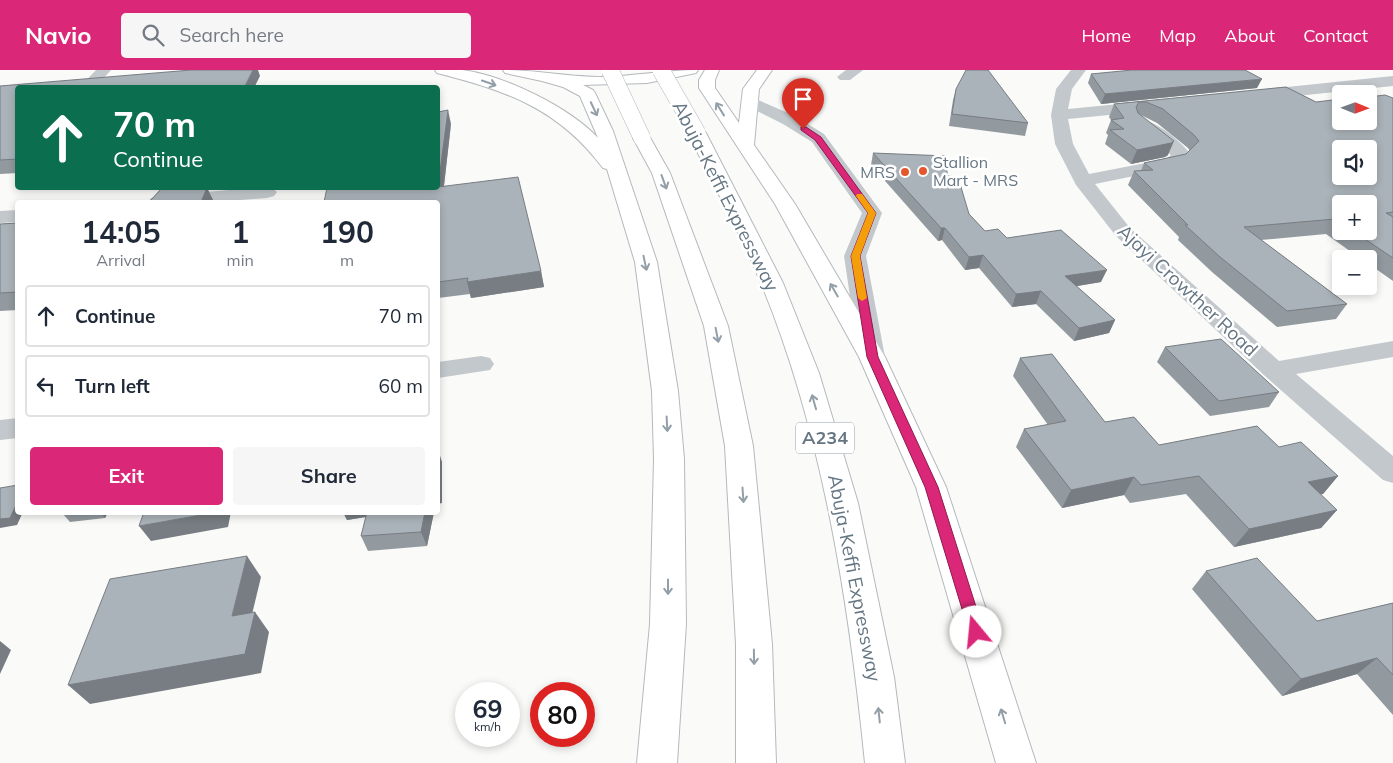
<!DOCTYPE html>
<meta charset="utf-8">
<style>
body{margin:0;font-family:Mulish,sans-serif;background:#f6f6f7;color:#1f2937;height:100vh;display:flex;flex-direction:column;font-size:19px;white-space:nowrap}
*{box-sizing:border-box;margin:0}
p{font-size:16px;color:#747a83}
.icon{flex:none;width:28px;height:28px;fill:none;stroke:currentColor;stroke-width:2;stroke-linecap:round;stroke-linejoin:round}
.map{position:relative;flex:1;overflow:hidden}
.side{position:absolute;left:15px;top:130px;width:425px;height:315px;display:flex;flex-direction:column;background:#fff;border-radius:5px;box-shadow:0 2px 8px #0003}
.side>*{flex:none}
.top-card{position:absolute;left:15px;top:15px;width:425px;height:105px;border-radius:5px;box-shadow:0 2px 8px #0003;background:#0b6e4f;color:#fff;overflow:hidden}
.needle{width:32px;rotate:91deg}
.fabs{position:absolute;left:1332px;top:15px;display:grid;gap:10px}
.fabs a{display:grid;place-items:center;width:45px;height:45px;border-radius:5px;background:#fff;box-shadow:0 2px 8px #0003;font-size:25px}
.speed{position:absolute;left:455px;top:612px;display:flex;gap:10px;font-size:25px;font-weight:700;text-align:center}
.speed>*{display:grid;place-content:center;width:65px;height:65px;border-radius:50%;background:#fff;box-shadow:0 2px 8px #0003;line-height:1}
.speed small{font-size:12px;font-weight:400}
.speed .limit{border:8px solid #d22;background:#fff;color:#111}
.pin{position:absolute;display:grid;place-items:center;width:42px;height:42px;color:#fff;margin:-51px -21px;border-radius:50% 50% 50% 0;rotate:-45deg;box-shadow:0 0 5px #0007}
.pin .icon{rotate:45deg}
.me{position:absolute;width:55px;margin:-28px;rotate:343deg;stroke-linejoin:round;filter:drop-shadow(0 0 4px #0008)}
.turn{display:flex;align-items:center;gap:18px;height:105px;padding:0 15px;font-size:22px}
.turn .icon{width:65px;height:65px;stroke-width:2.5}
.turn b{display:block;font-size:35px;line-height:42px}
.eta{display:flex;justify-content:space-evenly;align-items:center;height:85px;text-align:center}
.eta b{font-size:30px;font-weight:700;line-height:35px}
.button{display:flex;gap:10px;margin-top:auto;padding:10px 15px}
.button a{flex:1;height:58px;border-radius:5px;background:#db2777;color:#fff;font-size:20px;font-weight:700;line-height:58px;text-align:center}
.button a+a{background:#f6f6f7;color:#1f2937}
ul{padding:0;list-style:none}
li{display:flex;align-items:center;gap:15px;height:62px;margin:0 10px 8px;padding:0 5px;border:2px solid #e0e1e3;border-radius:5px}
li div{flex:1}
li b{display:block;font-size:19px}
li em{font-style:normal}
header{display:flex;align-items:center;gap:30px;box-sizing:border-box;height:70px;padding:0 25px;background:#db2777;color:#fff}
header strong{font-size:24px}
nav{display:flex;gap:28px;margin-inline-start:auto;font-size:18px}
.search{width:350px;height:45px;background:#f6f6f7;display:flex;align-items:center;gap:12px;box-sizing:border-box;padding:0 18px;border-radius:5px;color:#747a83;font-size:19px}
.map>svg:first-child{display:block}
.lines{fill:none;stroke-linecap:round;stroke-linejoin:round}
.highway-casing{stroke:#b4b9bd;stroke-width:2}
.minor{fill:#c3c8cc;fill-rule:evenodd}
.highway{fill:#fff;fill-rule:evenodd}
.highway-bridge-casing{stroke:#b4b9bd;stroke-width:18;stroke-linecap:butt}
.highway-bridge{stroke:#fff;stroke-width:17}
.wall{fill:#929a9f;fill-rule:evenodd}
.shaded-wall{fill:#777d82}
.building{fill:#aab3b9;stroke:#777d82;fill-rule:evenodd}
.oneway{stroke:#939fa8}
.route{fill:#db2777;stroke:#8e194d}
.slow{fill:#f59e0b}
.poi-dot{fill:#e4572e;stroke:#fff;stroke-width:2}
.labels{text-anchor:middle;stroke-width:5;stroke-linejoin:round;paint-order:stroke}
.far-poi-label{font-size:16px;fill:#657683;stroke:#fff;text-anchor:start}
.shield{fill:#fff;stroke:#939fa8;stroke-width:1}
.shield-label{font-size:18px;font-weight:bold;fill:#657683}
.street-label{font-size:19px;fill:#657683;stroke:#fff}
</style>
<header>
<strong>Navio</strong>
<div class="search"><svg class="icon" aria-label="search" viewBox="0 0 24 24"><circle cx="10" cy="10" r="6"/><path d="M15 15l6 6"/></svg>Search here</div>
<nav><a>Home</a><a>Map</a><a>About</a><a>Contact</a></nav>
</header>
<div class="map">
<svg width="1393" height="693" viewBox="0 0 1393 693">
<rect width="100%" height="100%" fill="#fafaf8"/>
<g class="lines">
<g class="highway-casing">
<g id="highway">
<path d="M435 0C443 0 453 0 462 0 503 5 569 37 598 68L580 26 563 17 542 11 505 3 503 0C536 0 569 7 602 7 635 6 666 0 698 0L696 3 647 13 583 15 593 20 595 23 613 61 657 192 678 321 684 389 686 554 677 693H637L650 554 654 389 652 321 635 192 607 99 603 98C558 38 507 21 437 3Z"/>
<path d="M705 0H719L715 10V18L739 53 743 19 757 0H772L759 19 754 75 795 134 885 287 946 417 1036 693H996L916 417 859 287 775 134 699 18V10Z"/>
<path d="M697 58 703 59 706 63 783 213 819 303 858 433 894 607 905 693H865C849 533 823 363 761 213 740 162 712 113 688 63L691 59Z"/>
<path d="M642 63 648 64 670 103 728 256 753 376 772 574 776 693H736V574L725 376 704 256 652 103 633 68 636 64Z"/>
</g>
</g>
<g class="minor">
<path d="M96 0H111L95 18H79Z"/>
<path d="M846 0H863L850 10H840L837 7Z"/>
<path d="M1071 0H1086L1072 19 1068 39 1150 31 1156 33 1158 36 1156 39 1150 41 1068 49 1073 74 1089 104 1166 89 1171 85 1135 54 1137 50C1153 47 1182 72 1191 85L1178 97 1095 114 1130 158 1279 291 1393 271V287L1296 304 1393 386V413L1383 410 1265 306 1116 166 1076 115 1055 74 1051 45 1056 19Z"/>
<path d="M1393 6V16L1259 30 1253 28 1251 25 1253 22 1259 20Z"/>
<path d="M749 26 795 46 824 64 882 143 866 186 885 287 881 293 872 295 863 293 859 287 844 186 862 143 812 72 783 54 743 34 741 31 743 28Z"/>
<path d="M253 118H272L277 122 274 126 267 128 216 132H148L151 128 158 126Z"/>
<path d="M18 140V152L0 153V141Z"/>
<path d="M481 286 490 288 494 294 490 300 438 308V292Z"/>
<path d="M18 348V368L0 370V350Z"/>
</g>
<use href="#highway" class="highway"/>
<g class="highway-bridge-casing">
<g id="highway-bridge">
<path d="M610 0 642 68"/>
<path d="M661 0 697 63"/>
</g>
</g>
<use href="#highway-bridge" class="highway-bridge"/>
</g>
<g class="wall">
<path d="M1091 4 1257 18 1101 34 1088 13Z"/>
<path d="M260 6 18 18V103L0 104V16Z"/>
<path d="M1286 17 1316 32 1393 28V211L1369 194V189H1361L1326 164 1261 170 1347 234 1336 249 1277 257 1212 202 1178 170 1179 167 1128 115 1134 101H1141L1144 93 1186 84 1190 81 1188 78 1157 53 1141 45 1168 85 1165 87 1131 94 1105 74 1108 65 1106 63 1111 50 1109 47 1114 34ZM1341 134 1369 161H1341Z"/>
<path d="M956 19 1028 53 1025 66 949 56 953 30Z"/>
<path d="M451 54 444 116 541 201 544 217 471 228 470 224 438 228V132Z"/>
<path d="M873 83 947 106 969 144 985 161 1007 168 1101 212 1076 216 1115 250 1109 263 1074 271 1036 234 1012 237 979 198 965 200 942 170 938 171 871 95Z"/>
<path d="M162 118H222L221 119 208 120 214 132H149Z"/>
<path d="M18 153V240L0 241V154Z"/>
<path d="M1165 277 1279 322 1269 337 1210 346 1157 292Z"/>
<path d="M1020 288 1105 352 1159 375 1279 377 1338 406 1323 424H1320L1337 440 1321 458 1234 477 1186 424 1130 433 1124 425 1062 438 1016 377 1024 359 1048 355 1013 306Z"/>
<path d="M64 442H108L105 448 70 452 63 444Z"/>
<path d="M343 442H434L427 476 368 481 361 466 366 447 347 450Z"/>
<path d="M1206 501 1317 551 1393 533V645L1357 604 1282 626 1192 519Z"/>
</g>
<g class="shaded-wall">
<path d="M253 0H258L260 6 254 18H244Z"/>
<path d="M1262 9 1257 18 1101 34 1105 24Z"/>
<path d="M448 40 451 54 442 132 438 117Z"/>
<path d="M1174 71 1168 85 1165 87 1131 94 1137 80Z"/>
<path d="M207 118 214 132H201Z"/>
<path d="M941 158H945L942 170 938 171Z"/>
<path d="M983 185 979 198 965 200 969 187Z"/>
<path d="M1107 200 1101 212 1060 219 1065 206Z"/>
<path d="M541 201 544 217 471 228 467 212Z"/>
<path d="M1041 221 1036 234 1012 237 1016 224Z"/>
<path d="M1115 250 1109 263 1074 271 1079 258Z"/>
<path d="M438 379 442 392V433L438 434Z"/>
<path d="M1338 406 1323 424 1293 430 1308 412Z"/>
<path d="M1134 407 1124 425 1062 438 1071 420Z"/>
<path d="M18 431V442H23L17 455 0 458V449Z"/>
<path d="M1337 440 1321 458 1234 477 1249 459Z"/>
<path d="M100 442H108L105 448Z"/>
<path d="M218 442H231L228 457 151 471 139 456Z"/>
<path d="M343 442H376L377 445 347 450Z"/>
<path d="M425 442H434L427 476 421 462Z"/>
<path d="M247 486 261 507 247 565 232 546Z"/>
<path d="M255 542 269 562 261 603 90 634 68 615Z"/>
<path d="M0 571 11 580 0 604Z"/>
<path d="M1377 588 1357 604 1282 626 1301 609Z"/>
</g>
<g class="building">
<path d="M191 0H253L244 18H18V89L0 90V16Z"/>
<path d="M966 0H988L1028 53 952 44 956 19Z"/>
<path d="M1132 0H1245L1262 9 1105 24 1091 4Z"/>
<path d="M1286 17 1316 32 1341 29V51H1369V27L1385 25 1393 28V142L1386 143 1393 147V188L1353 161H1369V134H1341V153L1335 149 1244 157 1347 234 1287 241 1220 187 1185 155H1188L1134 101 1153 100 1144 93 1186 84 1199 71 1194 65 1163 39 1146 32H1139L1136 37 1138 43 1174 71 1171 73 1137 80 1110 60 1124 59 1111 50 1124 48 1114 34ZM1341 79H1369V106H1341Z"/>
<path d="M448 40 438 117 518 107 541 201 467 212 468 208 438 212V132H324L327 118H438V42Z"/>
<path d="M873 83 947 86V106L958 107 969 144 985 161 998 159 1007 168 1061 160 1107 200 1065 206 1115 250 1079 258 1041 221 1016 224 983 185 969 187 945 158H941Z"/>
<path d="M162 118H207L201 132H149Z"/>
<path d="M18 153V222L0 223V154Z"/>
<path d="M1221 269 1279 322 1219 331 1165 277Z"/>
<path d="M1052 284 1105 352 1134 347 1159 375 1257 356 1279 377 1301 372 1338 406 1308 412 1337 440 1249 459 1199 406 1141 415 1134 407 1071 420 1024 359 1066 351 1020 288Z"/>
<path d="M18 415V431L10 448 0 449V418Z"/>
<path d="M64 442H78L63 444Z"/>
<path d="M144 442H218L139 456Z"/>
<path d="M367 442H425L421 462 361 466Z"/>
<path d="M247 486 232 546 255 542 245 584 68 615 110 509Z"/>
<path d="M1257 488 1317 551 1393 533V605L1377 588 1301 609 1206 501Z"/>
</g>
<defs><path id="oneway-shaft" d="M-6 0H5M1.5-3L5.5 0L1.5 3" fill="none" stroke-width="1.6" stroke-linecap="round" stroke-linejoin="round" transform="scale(1.25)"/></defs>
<g class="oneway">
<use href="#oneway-shaft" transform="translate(489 13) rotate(19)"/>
<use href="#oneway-shaft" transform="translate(594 39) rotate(65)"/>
<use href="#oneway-shaft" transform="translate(720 39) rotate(-122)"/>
<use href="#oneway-shaft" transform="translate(664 112) rotate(70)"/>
<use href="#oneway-shaft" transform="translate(645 193) rotate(78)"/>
<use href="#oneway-shaft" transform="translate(834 220) rotate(-120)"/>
<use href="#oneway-shaft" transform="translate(717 265) rotate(79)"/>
<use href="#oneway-shaft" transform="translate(814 332) rotate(-106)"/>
<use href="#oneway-shaft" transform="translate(667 354) rotate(87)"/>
<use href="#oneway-shaft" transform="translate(743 425) rotate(86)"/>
<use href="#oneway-shaft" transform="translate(668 517) rotate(90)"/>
<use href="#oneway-shaft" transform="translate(754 587) rotate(89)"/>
<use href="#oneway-shaft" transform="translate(879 645) rotate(-96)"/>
<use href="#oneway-shaft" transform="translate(1003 646) rotate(-107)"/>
</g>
<path class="route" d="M801 57H806L821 67 876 143 860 186 878 287 938 417 984 562 981 566 976 568 971 566 969 562 925 417 867 287 851 186 868 143 815 70 801 60Z"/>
<path class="slow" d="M857 124H862L876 143 860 186 867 228 862 231 858 228 851 186 868 143 856 126Z"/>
<g class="poi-dot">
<circle cx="923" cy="101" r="5"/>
<circle cx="905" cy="102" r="5"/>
</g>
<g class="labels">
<g class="far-poi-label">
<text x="933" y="98">Stallion<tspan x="933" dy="18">Mart - MRS</tspan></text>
<text x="895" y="108" text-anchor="end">MRS</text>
</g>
<rect class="shield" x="796" y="352.5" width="58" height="31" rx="4"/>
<g class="shield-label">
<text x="825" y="374">A234</text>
</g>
<g class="street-label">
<text transform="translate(726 126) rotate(63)" y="7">Abuja-Keffi Expressway</text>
<text transform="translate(1188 220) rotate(43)" y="7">Ajayi Crowther Road</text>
<text transform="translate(855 508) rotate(79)" y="7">Abuja-Keffi Expressway</text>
</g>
</g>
</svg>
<div class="fabs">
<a><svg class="needle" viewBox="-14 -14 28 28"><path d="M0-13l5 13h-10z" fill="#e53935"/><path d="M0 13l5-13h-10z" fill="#747a83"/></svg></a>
<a><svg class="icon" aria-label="sound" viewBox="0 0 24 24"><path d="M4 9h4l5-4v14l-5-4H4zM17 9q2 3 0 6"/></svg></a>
<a>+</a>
<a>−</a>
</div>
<div class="speed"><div>69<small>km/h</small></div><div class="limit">80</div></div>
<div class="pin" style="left:803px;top:59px;background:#d93025"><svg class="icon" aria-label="arrive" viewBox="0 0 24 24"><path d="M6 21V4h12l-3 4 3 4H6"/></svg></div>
<svg class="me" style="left:976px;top:562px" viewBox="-20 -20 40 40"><circle r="19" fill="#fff"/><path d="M0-13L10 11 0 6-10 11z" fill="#db2777"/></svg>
<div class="top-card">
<div class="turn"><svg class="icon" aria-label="ahead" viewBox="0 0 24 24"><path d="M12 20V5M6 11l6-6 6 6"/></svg><div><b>70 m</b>Continue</div></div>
</div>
<section class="side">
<div class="eta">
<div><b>14:05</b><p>Arrival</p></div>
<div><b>1</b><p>min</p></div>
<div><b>190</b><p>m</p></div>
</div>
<ul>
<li><svg class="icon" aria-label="ahead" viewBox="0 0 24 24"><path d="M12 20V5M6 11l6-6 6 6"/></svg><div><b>Continue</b></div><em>70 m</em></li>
<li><svg class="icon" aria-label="left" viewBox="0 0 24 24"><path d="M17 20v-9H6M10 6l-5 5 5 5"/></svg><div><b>Turn left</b></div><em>60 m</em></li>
</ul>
<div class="button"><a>Exit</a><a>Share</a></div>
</section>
</div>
